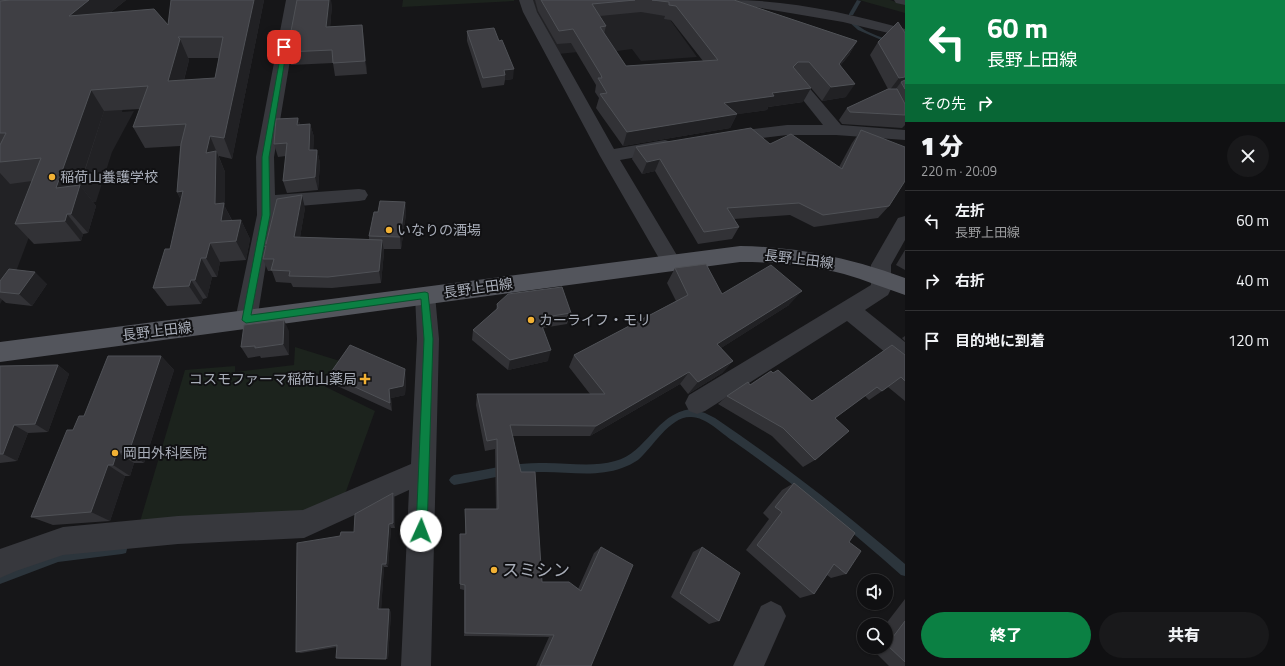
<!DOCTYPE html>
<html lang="ja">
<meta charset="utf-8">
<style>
body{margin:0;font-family:"Titillium Web","Noto Sans JP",sans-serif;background:#19191b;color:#f1f3f6;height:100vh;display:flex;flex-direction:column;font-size:15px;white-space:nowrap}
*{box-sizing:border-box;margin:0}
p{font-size:13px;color:#9c9d9f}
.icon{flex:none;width:22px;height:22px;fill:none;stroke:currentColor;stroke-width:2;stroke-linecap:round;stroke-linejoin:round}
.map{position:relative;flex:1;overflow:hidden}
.details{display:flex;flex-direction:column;background:#101012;width:380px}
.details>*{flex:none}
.guide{background:#0b8043;color:#fff;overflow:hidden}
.controls{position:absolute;left:857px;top:574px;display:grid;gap:8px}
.controls a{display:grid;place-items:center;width:36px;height:36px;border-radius:50%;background:#101012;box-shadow:0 1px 3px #0004,0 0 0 1px #303032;font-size:20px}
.pin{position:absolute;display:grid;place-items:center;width:34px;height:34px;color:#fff;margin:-17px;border-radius:8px;box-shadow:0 2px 6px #0006}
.me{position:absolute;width:44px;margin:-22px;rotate:2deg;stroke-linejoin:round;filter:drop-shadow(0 0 3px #0008)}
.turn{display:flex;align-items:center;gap:14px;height:84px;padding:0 16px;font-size:18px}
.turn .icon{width:52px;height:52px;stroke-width:2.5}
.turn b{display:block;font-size:28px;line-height:34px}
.then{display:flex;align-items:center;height:38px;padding:0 16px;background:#0003;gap:8px;font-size:15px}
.round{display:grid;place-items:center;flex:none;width:42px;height:42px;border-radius:21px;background:#19191b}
.head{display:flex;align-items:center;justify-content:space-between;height:68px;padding:0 16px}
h1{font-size:24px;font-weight:800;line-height:30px}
.button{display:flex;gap:8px;margin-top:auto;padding:8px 16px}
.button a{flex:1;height:46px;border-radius:24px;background:#0b8043;color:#fff;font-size:16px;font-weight:800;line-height:46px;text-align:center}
.button a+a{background:#19191b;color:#f1f3f6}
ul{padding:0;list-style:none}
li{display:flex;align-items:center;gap:12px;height:60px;padding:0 16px;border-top:1px solid #303032}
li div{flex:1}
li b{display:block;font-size:15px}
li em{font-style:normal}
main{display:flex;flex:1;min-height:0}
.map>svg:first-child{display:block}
.built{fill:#222225}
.green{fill:#1c231d}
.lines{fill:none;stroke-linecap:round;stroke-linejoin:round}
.stream{fill:#2c353c;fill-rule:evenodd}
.minor{fill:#37383d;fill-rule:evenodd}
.major{fill:#53555c;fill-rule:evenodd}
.wall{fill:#323236;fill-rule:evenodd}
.shaded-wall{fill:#212124}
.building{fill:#3f3f44;stroke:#4f5156;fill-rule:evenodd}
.route{fill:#0b8043;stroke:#07532c}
.poi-dot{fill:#f2b134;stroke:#111113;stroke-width:1.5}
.labels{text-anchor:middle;stroke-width:4;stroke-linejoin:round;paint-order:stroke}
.poi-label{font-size:14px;fill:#a8adb8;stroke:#111113;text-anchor:start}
.street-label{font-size:14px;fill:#a8adb8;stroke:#111113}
.near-poi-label{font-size:17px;fill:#a8adb8;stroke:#111113;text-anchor:start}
</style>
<main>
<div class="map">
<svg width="905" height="666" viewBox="0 0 905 666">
<rect width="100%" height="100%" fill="#161618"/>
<g class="built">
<path d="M531 0H691L688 22 671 21 697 57 641 61 632 49 610 52 608 49 558 54Z"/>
<path d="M0 24 133 73 122 112 134 111 112 152 96 202 40 208 12 282 0 304Z"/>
</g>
<g class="green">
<path d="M403 0H514V1L402 7Z"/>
<path d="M859 0H890L905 5V13Z"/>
<path d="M295 347 343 362 326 387 375 411 345 494 301 516 139 525 185 370 235 366V372L294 365Z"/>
</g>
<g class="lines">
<g class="stream">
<path d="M857 0 861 1 853 15H849V14Z"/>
<path d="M849 21H853C865 34 888 39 905 46V50L858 30 849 22Z"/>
<path d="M691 409 705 413 715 418C782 463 844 512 905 564V576L901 575C847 527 792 482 733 441 721 433 706 417 691 417 670 416 653 447 638 460 633 463 628 466 622 468 595 478 566 471 538 472 510 473 482 480 454 485L451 483 449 480 451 477 454 475C482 471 510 463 539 463 564 462 590 468 615 461 647 453 655 414 691 409Z"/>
<path d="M122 544 126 545 127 549 126 553 122 554 58 562 0 584V574L58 552Z"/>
</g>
<g class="minor">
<path d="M286 0H300L274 157 275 195 359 189 365 190 368 195 365 200 359 201 275 208 257 320 254 326 246 329 238 326 235 320 257 215 256 157Z"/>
<path d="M519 0H533L537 12 614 149 665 140 671 142 674 146 671 150 665 152 620 160 678 257 681 262 678 267 671 270 664 267 600 156 523 12Z"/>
<path d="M730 0C789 0 848 13 905 29V37L843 22 737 4 732 3Z"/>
<path d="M894 0H905V5L896 3Z"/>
<path d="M795 75 800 77 841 125 905 130V140L836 135H787L729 142 723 141 721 137 723 133 729 132 787 125H823L787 80 790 77Z"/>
<path d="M905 216V240L891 265V289L888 295 865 310 905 342V365L897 362 847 321 705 411 697 414 689 411 685 403 689 395 871 285V265L898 218Z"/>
<path d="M425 287 432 289 435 295 439 339 431 666H401L409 490 304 538 178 544 63 555 16 571 0 578V549L63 527 178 516 303 510 411 464 417 339 415 295 418 289Z"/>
<path d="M771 601 781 606 786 616 764 666H733L761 606Z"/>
</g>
<path class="major" d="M740 246C798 247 851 258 905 278V295C884 288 865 280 844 274 810 265 775 262 740 262L0 362V342Z"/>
</g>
<g class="wall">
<path d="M0 0H126L111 12 168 25 264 0 232 159 219 156V157L225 172V207L232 220H241L250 239 246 260 220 262 217 277H212L207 298 203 299 201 304 167 306 153 288 170 249 181 200 177 192 180 146 145 148 133 127 140 109 104 111 80 186V185L96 206 88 233 83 234 81 241 34 244 15 224 32 181 10 184 0 173ZM188 58H219L215 78 184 80 189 60Z"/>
<path d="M535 0H734L857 41 849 55 840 66 846 97 822 101 801 76 803 102 768 107 767 110 737 114 730 128 623 146 596 108 599 98 595 92 596 85 571 43 557 44 538 11ZM641 12 665 16 664 19 671 20 703 61 626 66 604 34 606 26 600 16Z"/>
<path d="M332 5 330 27 362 25 367 74 335 76 333 63 291 65 287 52Z"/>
<path d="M467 31 513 79 505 80 504 85 482 88 467 41Z"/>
<path d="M905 33V125L902 128 842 124 839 120 847 108 888 89 870 55 878 42Z"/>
<path d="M298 118 300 125 310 124 314 137 313 150H317L320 163 318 190 287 193 283 181 286 156 278 157 274 144Z"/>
<path d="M861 130 889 206 878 218 814 227 790 215 734 219 739 227 732 239 698 244 655 171 642 174 632 159 636 147 770 144 839 167 852 143Z"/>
<path d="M405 202 406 214 401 249H384V252L381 283 332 288 293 287 291 283 276 282 272 271H268L263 259 265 250 263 247 266 233 268 238 305 208 300 237 369 239V236L378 212Z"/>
<path d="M905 250V270L896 265Z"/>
<path d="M675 268 722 294 789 305 721 348 733 361 722 373 688 394 680 384 590 436H513L542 582 578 589 594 553 601 547 591 666H536L549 637 464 636V590L460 589V534H465V509H496L495 449 485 451 476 405 477 394H590L569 367 574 355 676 301 667 283Z"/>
<path d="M0 281 47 284 32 306 6 303 0 298Z"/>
<path d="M497 304 571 313 567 324 542 328 548 361 508 370 472 340 473 330 496 310Z"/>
<path d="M289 331V355L261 358 260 356 248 358 241 347Z"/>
<path d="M905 336V341L902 338Z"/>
<path d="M905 355V401L888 387 869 400 865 396 835 418 815 460 803 467 772 436 718 404 727 396 750 385 773 373 812 401Z"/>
<path d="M161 356 174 370 144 463H134L130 476H125L110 521 53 525 31 517 73 430 84 416Z"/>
<path d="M58 365 69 374 48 432 28 433 17 461 0 463V366Z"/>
<path d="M329 375 406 378 405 395 391 398 392 411 333 384Z"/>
<path d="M794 483 849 542 846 574 831 578 827 575 814 594 800 598 746 550 769 519 763 513 782 490Z"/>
<path d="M393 493 395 499V528H391L388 567H384L381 609 391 612 388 659H340L336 658 337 647 301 653 296 652 340 536 354 532Z"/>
<path d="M702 547 719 621 709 624 671 597 693 552Z"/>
<path d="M905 599V666H889L870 647H886V625H885Z"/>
</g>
<g class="shaded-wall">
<path d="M89 0H126L81 36 69 16Z"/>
<path d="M254 0H264L232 159 224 138Z"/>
<path d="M329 0H331L332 5 329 40 326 27Z"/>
<path d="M362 25 364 38 367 74 365 61Z"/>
<path d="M180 39 189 60 178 102 168 81Z"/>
<path d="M857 41 849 55 830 78 839 64Z"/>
<path d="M514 69 513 79 505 80V75L504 70Z"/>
<path d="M905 77V87L901 82 895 90 889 91 899 78Z"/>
<path d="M855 84 846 97 822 101 831 87Z"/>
<path d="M811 88 803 102 768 107 767 110 718 117 724 103 772 93Z"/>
<path d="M91 90 104 111 72 208 56 188Z"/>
<path d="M737 114 730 128 623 146 627 132Z"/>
<path d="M298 118 302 131 297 125Z"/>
<path d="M310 124 314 137 313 163 309 150Z"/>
<path d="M210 136 225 172V207L233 223 221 221 215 204 206 153Z"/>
<path d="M317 150 320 163 318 190 315 177Z"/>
<path d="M660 159 655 171 642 174 647 162Z"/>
<path d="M80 185 96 206 88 233 71 214Z"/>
<path d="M183 191 188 213 177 192Z"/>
<path d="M302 195 305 208 298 249 294 237Z"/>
<path d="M405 202 406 214 401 249 400 237Z"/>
<path d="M67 214 83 234 81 241 65 221Z"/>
<path d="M241 220 250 239 246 260 236 241Z"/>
<path d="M266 233 271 245 266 244Z"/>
<path d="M382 240 384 252 381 283 379 271Z"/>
<path d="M210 243 220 262 217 277 206 258Z"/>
<path d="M201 258 212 277 207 298 195 280Z"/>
<path d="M35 272 47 284 32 306 19 294Z"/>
<path d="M191 280 203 299 201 304 189 286Z"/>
<path d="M802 291 789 305 707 357 717 344Z"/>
<path d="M284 320 289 331V355L283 344Z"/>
<path d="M551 350 548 361 508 370 510 360Z"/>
<path d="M161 356 174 370 144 463 129 452Z"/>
<path d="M733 361 722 373 688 394 698 382Z"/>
<path d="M58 365 69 374 48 432 35 424Z"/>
<path d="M405 369 406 378 405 395 391 398 392 411 390 403 389 389Z"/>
<path d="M689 372 680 384 590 436 596 426Z"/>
<path d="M14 425 28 433 17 461 3 454Z"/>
<path d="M117 452 134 463 130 476 113 465Z"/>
<path d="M108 465 125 476 110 521 91 512Z"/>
<path d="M393 493 395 499V528L393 523Z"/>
<path d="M389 524 391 528 388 567 386 564Z"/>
<path d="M382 564 384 567 381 612 378 609Z"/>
<path d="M389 609 391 612 388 659H386Z"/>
</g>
<g class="building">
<path d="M10 0H89L69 16 154 9 168 25 171 0H254L224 138 210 136 206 153 216 151 215 204 224 203 221 221 241 220 236 241 210 243 206 258H201L195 280H191L189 286 153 288 165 249H170L183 191 177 192 181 144 186 124 133 127 148 86 91 90 56 188 80 185 71 214H67L65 221 15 224 41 158 0 162V145L6 133H0V1ZM178 37H223L215 78 168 81 180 39Z"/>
<path d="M297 0H329L326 27 362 25 365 61 333 63 332 50 287 52Z"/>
<path d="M541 0H635L592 4 606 26 600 27 626 66 718 60 676 6 669 5V2L652 0H734L857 41 839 64 855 84 831 87 809 62H798L793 67 811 88 772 93 774 96 724 103 737 114 627 132 600 94 607 93 598 78H602L601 75 573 29 559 31Z"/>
<path d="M898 22 905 33V77L899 78 878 42Z"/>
<path d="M494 28 499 41 502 40 514 69 504 70 505 75 483 78 467 31Z"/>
<path d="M905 80V89L901 82Z"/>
<path d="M888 89H897L905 104V115L850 112 847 108Z"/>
<path d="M298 118 297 125 310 124 309 150H317L315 177 283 181 287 143 274 144 276 119Z"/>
<path d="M751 128 770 144 791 134 842 169 861 130 905 147V181L889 206 823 215 799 203 727 208 739 227 704 232 660 159 647 162 636 147Z"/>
<path d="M302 195 294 237 382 240 379 271 328 277 289 276 290 271 271 270 274 259H263L266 246 263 247 266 233V244L277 199Z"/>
<path d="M380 201 405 202 400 237 369 236 374 212H378Z"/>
<path d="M706 264 722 294 771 265 802 291 717 344 733 361 698 382 689 372 596 426 510 425 521 472H535L542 582H569L581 591 601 547 633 565 591 666H540L554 635 465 633V585L460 584V534H466L465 509H498L497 439 487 441 477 394H605L574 355 688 295 675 268Z"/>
<path d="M9 269 35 272 19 294 0 292V281Z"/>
<path d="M562 287 571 313 539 318 551 350 510 360 473 330 498 308 497 304 508 294Z"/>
<path d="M284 320 283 344 255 348V346L241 347 244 325Z"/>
<path d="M350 345 405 369 403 386 389 389 390 403 329 375Z"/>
<path d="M892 345 905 355V381L901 377 882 391 877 387 835 418 849 431 815 460 783 428 727 396 748 382 750 385 771 371 773 373 778 370 812 401Z"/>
<path d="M108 356H161L129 452H117L113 465H108L91 512 31 517 67 430H73L79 416H84Z"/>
<path d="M58 365 35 424 14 425 3 454H0V366Z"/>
<path d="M794 483 855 533 849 542 861 551 846 574 834 564 814 594 757 545 782 512 775 507Z"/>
<path d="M393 493V523L389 524 386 564H382L378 609H389L386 659 336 658 337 645 296 652 297 543 340 536 341 532H354L355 514Z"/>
<path d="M702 547 740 573 719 621 680 593Z"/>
<path d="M905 621V662L887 645Z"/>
</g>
<path class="route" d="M284 45 287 47 269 157 270 215 251 315 425 292 428 293 433 339 427 531 425 535 421 536 417 535 416 531 424 339 421 299 246 323 242 320 262 215V157L282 47Z"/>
<g class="poi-dot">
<circle cx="52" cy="177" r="4"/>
<circle cx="389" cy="230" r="4"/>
<circle cx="531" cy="320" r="4"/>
<path d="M363 373h4v4h4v4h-4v4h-4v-4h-4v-4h4z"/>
<circle cx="115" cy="453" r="4"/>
<circle cx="494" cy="570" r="4"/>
</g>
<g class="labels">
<g class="poi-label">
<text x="60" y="182">稲荷山養護学校</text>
<text x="397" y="235">いなりの酒場</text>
<text x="539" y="325">カーライフ・モリ</text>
<text x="357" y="384" text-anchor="end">コスモファーマ稲荷山薬局</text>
<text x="123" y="458">岡田外科医院</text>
</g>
<g class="street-label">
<text transform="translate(799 259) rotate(7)" y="5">長野上田線</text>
<text transform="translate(478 288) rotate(-8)" y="5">長野上田線</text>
<text transform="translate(157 331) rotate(-7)" y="5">長野上田線</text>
</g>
<g class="near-poi-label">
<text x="502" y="576">スミシン</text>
</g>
</g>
</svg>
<div class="controls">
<a><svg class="icon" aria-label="sound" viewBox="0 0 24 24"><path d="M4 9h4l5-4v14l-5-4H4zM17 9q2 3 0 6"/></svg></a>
<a><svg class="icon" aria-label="search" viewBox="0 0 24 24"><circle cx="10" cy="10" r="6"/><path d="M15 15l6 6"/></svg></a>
</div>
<div class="pin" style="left:284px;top:47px;background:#d93025"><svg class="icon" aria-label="arrive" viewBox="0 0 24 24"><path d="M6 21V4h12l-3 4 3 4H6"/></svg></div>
<svg class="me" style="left:421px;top:531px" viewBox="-20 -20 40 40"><circle r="19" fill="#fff"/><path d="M0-13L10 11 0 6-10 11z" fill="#0b8043"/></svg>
</div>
<section class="details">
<div class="guide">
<div class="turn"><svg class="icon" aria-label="left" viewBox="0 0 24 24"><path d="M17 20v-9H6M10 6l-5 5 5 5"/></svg><div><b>60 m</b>長野上田線</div></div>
<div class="then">その先<svg class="icon" aria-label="right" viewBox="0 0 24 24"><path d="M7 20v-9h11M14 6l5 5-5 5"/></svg></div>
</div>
<div class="head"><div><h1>1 分</h1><p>220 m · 20:09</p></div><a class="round"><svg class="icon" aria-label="close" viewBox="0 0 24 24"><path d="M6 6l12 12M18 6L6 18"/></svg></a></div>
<ul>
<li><svg class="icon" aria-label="left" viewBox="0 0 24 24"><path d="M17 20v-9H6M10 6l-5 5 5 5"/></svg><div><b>左折</b><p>長野上田線</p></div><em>60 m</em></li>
<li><svg class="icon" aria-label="right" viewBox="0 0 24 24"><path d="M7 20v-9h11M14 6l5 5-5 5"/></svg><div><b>右折</b></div><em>40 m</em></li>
<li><svg class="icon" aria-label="arrive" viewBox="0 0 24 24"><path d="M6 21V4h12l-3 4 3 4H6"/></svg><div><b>目的地に到着</b></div><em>120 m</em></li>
</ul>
<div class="button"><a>終了</a><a>共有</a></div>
</section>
</main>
